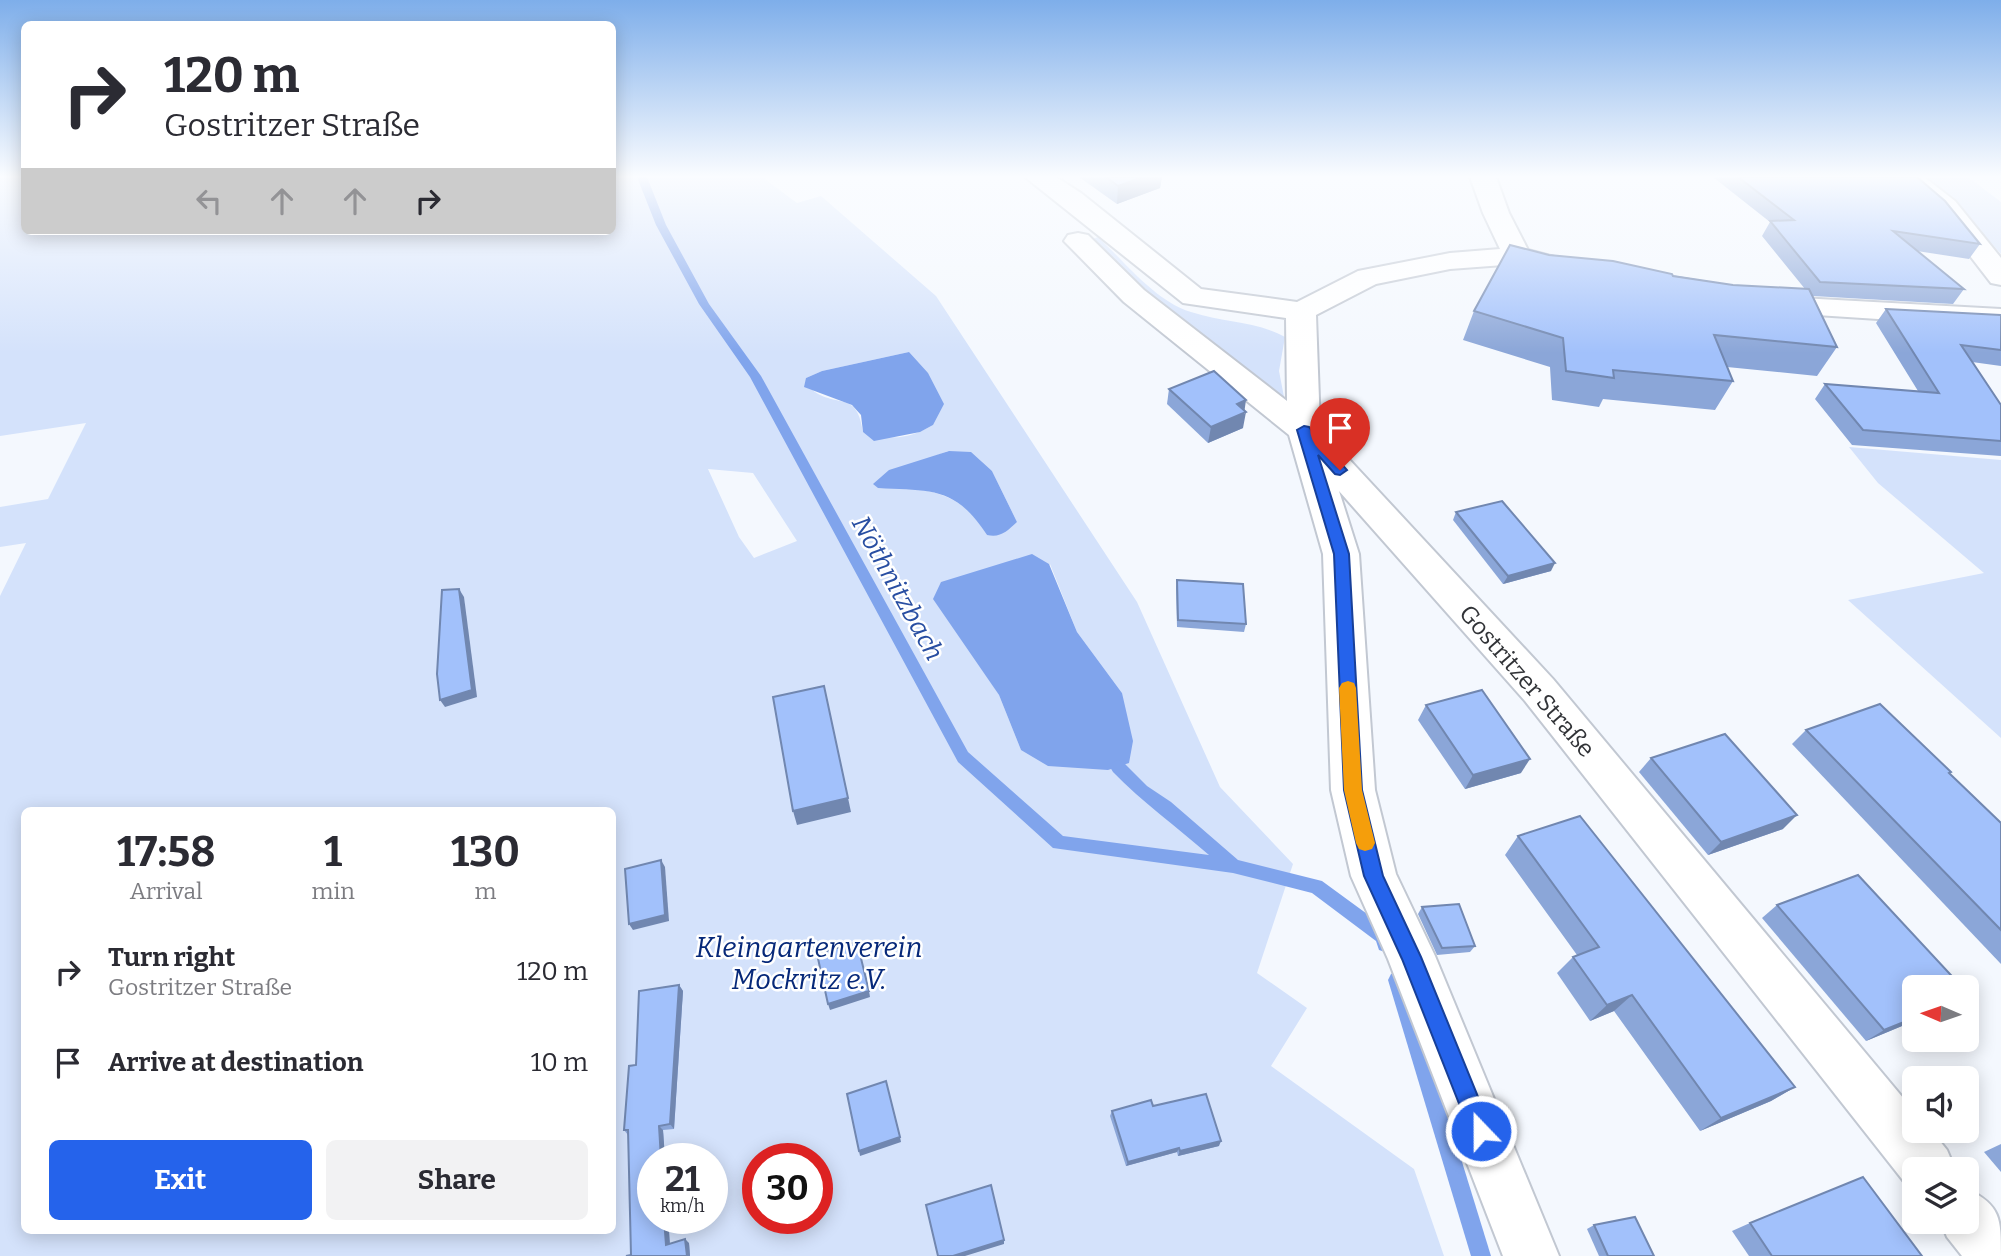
<!DOCTYPE html>
<meta charset="utf-8">
<style>
body{margin:0;font-family:Bitter,serif;background:#f2f2f3;color:#2b2b33;height:100vh;display:flex;flex-direction:column;font-size:26px;white-space:nowrap}
*{box-sizing:border-box;margin:0}
p{font-size:23px;color:#7c7c81}
.icon{flex:none;width:38px;height:38px;fill:none;stroke:currentColor;stroke-width:2;stroke-linecap:round;stroke-linejoin:round}
.map{position:relative;flex:1;overflow:hidden}
.side{position:absolute;left:21px;top:807px;width:595px;height:427px;display:flex;flex-direction:column;background:#fff;border-radius:10px;box-shadow:0 4px 18px #0003}
.side>*{flex:none}
.guide{position:absolute;left:21px;top:21px;width:595px;height:214px;border-radius:10px;box-shadow:0 4px 18px #0003;background:#fff;color:#2b2b33;overflow:hidden}
.needle{width:46px;rotate:272deg}
.controls{position:absolute;left:1902px;top:975px;display:grid;gap:14px}
.controls a{display:grid;place-items:center;width:77px;height:77px;border-radius:10px;background:#fff;box-shadow:0 4px 18px #0003;font-size:35px}
.speed{position:absolute;left:637px;top:1143px;display:flex;gap:14px;font-size:35px;font-weight:700;text-align:center}
.speed>*{display:grid;place-content:center;width:91px;height:91px;border-radius:50%;background:#fff;box-shadow:0 4px 18px #0003;line-height:1}
.speed small{font-size:18px;font-weight:400}
.speed .limit{border:10px solid #d22;background:#fff;color:#111}
.pin{position:absolute;display:grid;place-items:center;width:60px;height:60px;color:#fff;margin:-72px -30px;border-radius:50% 50% 50% 0;rotate:-45deg;box-shadow:0 0 7px #0007}
.pin .icon{rotate:45deg}
.me{position:absolute;width:77px;margin:-38px;rotate:338deg;stroke-linejoin:round;filter:drop-shadow(0 0 5px #0008)}
.turn{display:flex;align-items:center;gap:24px;height:147px;padding:0 28px;font-size:32px}
.turn .icon{width:91px;height:91px;stroke-width:2.5}
.turn b{display:block;font-size:49px;line-height:60px}
.lanes{display:flex;align-items:center;height:66px;padding:0 28px;background:#0003;justify-content:center;gap:35px;direction:ltr}
.lanes .off{opacity:.35}
.eta{display:flex;justify-content:space-evenly;align-items:center;height:119px;text-align:center}
.eta b{font-size:42px;font-weight:700;line-height:49px}
.action{display:flex;gap:14px;margin-top:auto;padding:14px 28px}
.action a{flex:1;height:80px;border-radius:10px;background:#2563eb;color:#fff;font-size:28px;font-weight:700;line-height:80px;text-align:center}
.action a+a{background:#f2f2f3;color:#2b2b33}
ul{padding:0;list-style:none}
li{display:flex;align-items:center;gap:21px;height:91px;padding:0 28px}
li div{flex:1}
li b{display:block;font-size:26px}
li em{font-style:normal}
.map>svg:first-child{display:block}
.green{fill:#d4e2fb;fill-rule:evenodd}
.water{fill:#80a4ec}
.lines{fill:none;stroke-linecap:round;stroke-linejoin:round}
.stream{fill:#80a4ec;fill-rule:evenodd}
.street-casing{stroke:#c2c8d2;stroke-width:4}
.street{fill:#fff;fill-rule:evenodd}
.wall{fill:#8ba6d8}
.shaded-wall{fill:#7187b0}
.building{fill:#a2c1fb;stroke:#7187b0;stroke-width:2}
.route{fill:#2563eb;stroke:#184099;stroke-width:2}
.slow{fill:#f59e0b}
.labels{text-anchor:middle;stroke-width:5;stroke-linejoin:round;paint-order:stroke}
.street-label{font-size:24px;fill:#313337;stroke:#fff}
.water-label{font-size:26px;font-style:italic;fill:#284ea2;stroke:#fff}
.near-park-label{font-size:28px;font-style:italic;fill:#062879;stroke:#fff}
</style>
<div class="map">
<svg width="2001" height="1256" viewBox="0 0 2001 1256">
<rect width="100%" height="100%" fill="#f4f8fe"/>
<g class="green">
<path d="M0 177H24V231H612L613 177H762L797 203 821 196 936 296 1137 602 1220 787 1293 864 1257 973 1307 1008 1271 1066 1414 1169 1444 1256H0V596L26 543 0 547V507L48 499 86 423 0 436ZM909 352 933 425C906 440 892 440 863 432 857 391 840 408 815 392 812 390 808 382 806 378L822 371ZM948 451 992 471 1017 522 987 535C968 505 954 496 919 489L925 460ZM708 469 753 473 797 541 754 558 739 537ZM1050 564 1077 632 1122 693 1021 750 999 695 979 664ZM24 810H612V1230H24ZM653 1158H712V1218H653ZM758 1158H817V1218H758Z"/>
<path d="M1921 177H1968L2001 202V254L1958 206Z"/>
<path d="M1098 237C1125 262 1155 301 1191 312 1224 323 1253 320 1285 337L1279 371 1285 402H1278L1224 352 1153 302 1093 239Z"/>
<path d="M1849 447 2001 460V738L1848 600 1984 573 1878 483Z"/>
</g>
<g class="water">
<path d="M909 352 928 373 944 404 933 425 920 432 874 441 863 432 861 415 852 405 804 387 806 378 822 371Z"/>
<path d="M949 451 971 452 992 471 1017 522C1007 531 1001 538 987 535 955 486 931 491 878 488L873 484 889 470Z"/>
<path d="M1032 554 1049 564 1077 632 1122 693 1133 741 1129 763 1108 770 1048 766 1021 750 999 695 933 599 941 582Z"/>
</g>
<g class="lines">
<g class="stream">
<path d="M637 177H647L666 225 709 304 761 376 968 752 1063 836 1209 855C1177 827 1142 802 1113 772L1110 767 1113 762 1118 760 1123 762 1147 786 1171 802 1238 860 1322 881 1389 930 1394 944 1391 950 1385 952 1379 950 1376 941 1312 893 1233 873 1053 848 958 762 750 377 699 304 656 225Z"/>
<path d="M1397 971 1403 974 1406 980 1491 1256H1471L1388 980 1391 974Z"/>
</g>
<g class="street-casing">
<g id="street">
<path d="M1025 177H1056L1081 193 1201 289 1297 302 1358 271 1450 253 1500 249 1483 213 1470 177H1496L1509 213 1528 250 1566 260 1570 266 1566 272 1556 274 1517 264 1450 269 1376 284 1316 315 1320 428 1553 679 1914 1111V1130H1931L1947 1150 1955 1169H1914V1191L1909 1188 1525 701 1339 491 1359 554 1375 790 1396 874 1435 956 1559 1256H1503L1388 959 1351 876 1331 790 1323 554 1289 435 1124 302 1064 241 1068 235 1078 233 1088 235 1144 290 1287 401 1286 318 1183 303Z"/>
<path d="M1895 177H1924L1955 201 2001 258V285L1991 283 1937 213Z"/>
<path d="M1765 296 2001 309V327L1755 311 1750 305 1755 299Z"/>
<path d="M1967 1189C2001 1205 2001 1219 2001 1256H1962L1947 1237 1941 1222H1967Z"/>
</g>
</g>
<use href="#street" class="street"/>
</g>
<g class="wall">
<path d="M1079 177H1162L1160 188 1117 204Z"/>
<path d="M1713 177H1917L1980 244 1969 259 1917 251 1964 289 1953 304 1813 296 1837 347 1817 376 1727 367 1733 381 1715 410 1603 399 1599 407 1552 400 1550 367 1463 340 1474 311 1549 255 1733 285 1805 289 1762 236 1770 222Z"/>
<path d="M1886 309 2001 315V366L1972 362 2001 405V456L1852 445 1815 399 1825 384 1918 391 1876 323Z"/>
<path d="M1169 389 1243 428 1208 443 1167 404Z"/>
<path d="M1456 512 1551 571 1503 584 1453 520Z"/>
<path d="M1177 580 1246 624 1244 632 1177 627 1176 587Z"/>
<path d="M1426 705 1521 773 1465 789 1418 720Z"/>
<path d="M1806 730 1949 773 2001 823V964L1792 744Z"/>
<path d="M1651 758 1783 829 1708 855 1639 772Z"/>
<path d="M1518 836 1795 1087 1771 1101 1700 1131 1614 1011 1590 1021 1557 973 1573 957 1577 955 1505 855Z"/>
<path d="M1777 905 1914 1021 1866 1041 1762 918Z"/>
<path d="M1422 907 1475 946 1470 952 1437 955 1418 914Z"/>
<path d="M679 985 683 991 674 1129 663 1130 665 1158H653V1218H668L670 1243H689L690 1256H626L631 1255 628 1135 624 1130 636 1065Z"/>
<path d="M1153 1106 1219 1146 1178 1156 1177 1152 1126 1166 1110 1116 1112 1111Z"/>
<path d="M2001 1144V1172L1984 1152Z"/>
<path d="M1750 1223 1922 1256H1749L1732 1231Z"/>
<path d="M1594 1225 1654 1256H1599L1587 1229Z"/>
</g>
<g class="shaded-wall">
<path d="M1143 177H1162L1160 188 1117 204 1118 186Z"/>
<path d="M1246 400 1244 414 1246 412 1243 428 1208 443 1211 427 1237 404Z"/>
<path d="M1555 563 1551 571 1503 584 1508 576Z"/>
<path d="M459 589 464 597 477 697 445 707 440 700Z"/>
<path d="M1530 759 1521 773 1465 789 1473 775Z"/>
<path d="M848 798 851 812 797 825 793 811Z"/>
<path d="M1797 815 1783 829 1708 855 1721 842Z"/>
<path d="M661 860 665 867 669 921 633 930 629 924Z"/>
<path d="M679 985 683 991 674 1129 670 1124Z"/>
<path d="M869 991 870 997 830 1010 828 1004Z"/>
<path d="M1632 995 1614 1011 1590 1021 1607 1005Z"/>
<path d="M1914 1018V1021L1866 1041 1884 1030Z"/>
<path d="M1795 1087 1771 1101 1700 1131 1721 1118Z"/>
<path d="M659 1126 663 1130 665 1158H661Z"/>
<path d="M900 1137 901 1142 860 1156 859 1151Z"/>
<path d="M1221 1141 1219 1146 1178 1156 1180 1151Z"/>
<path d="M1179 1148 1177 1152 1126 1166 1128 1162Z"/>
<path d="M664 1218H668L670 1248 666 1245Z"/>
<path d="M685 1239 689 1243 690 1256H687Z"/>
<path d="M1004 1240V1244L965 1256H953Z"/>
</g>
<g class="building">
<path d="M1106 177H1143L1118 186Z"/>
<path d="M1738 177H1917L1945 201 1980 244 1893 231 1964 289 1820 282 1770 221 1794 220Z"/>
<path d="M1510 245 1549 255 1613 261 1672 274 1673 276 1733 285 1809 289 1837 347 1714 335 1733 381 1613 370 1614 378 1566 371 1563 338 1474 311Z"/>
<path d="M1886 309 2001 315V350L1961 345 2001 405V441L1863 430 1825 384 1939 393Z"/>
<path d="M1214 371 1246 400 1237 404 1246 412 1211 427 1169 389Z"/>
<path d="M1502 501 1555 563 1508 576 1456 512Z"/>
<path d="M1177 580 1243 584 1246 624 1178 620Z"/>
<path d="M459 589 472 690 440 700 437 674 442 590Z"/>
<path d="M824 686 848 798 793 811 773 697Z"/>
<path d="M1482 690 1530 759 1473 775 1426 705Z"/>
<path d="M1880 704 1951 772 1949 773 2001 823V930L1806 730Z"/>
<path d="M1725 734 1797 815 1721 842 1651 758Z"/>
<path d="M1580 816 1795 1087 1721 1118 1632 995 1607 1005 1573 957 1599 947 1518 836Z"/>
<path d="M661 860 665 915 629 924 625 869Z"/>
<path d="M1858 875 1962 987H1914V1018L1884 1030 1777 905Z"/>
<path d="M1459 904 1475 946 1442 948 1422 907Z"/>
<path d="M857 942 869 991 828 1004 817 954Z"/>
<path d="M679 985 670 1124 659 1126 661 1158H653V1218H664L666 1245 685 1239 687 1256H626L631 1255 628 1130H624L629 1066 636 1065 639 991Z"/>
<path d="M886 1081 900 1137 859 1151 847 1094Z"/>
<path d="M1206 1094 1221 1141 1180 1151 1179 1148 1128 1162 1112 1111 1151 1100 1153 1106Z"/>
<path d="M1863 1177 1922 1256H1772L1750 1223Z"/>
<path d="M991 1185 1004 1240 953 1256H938L926 1205Z"/>
<path d="M1635 1217 1654 1256H1608L1594 1225Z"/>
</g>
<linearGradient id="sky" x2="0" y2="1"><stop stop-color="#7eaeea"/><stop offset="0.5" stop-color="#fafcff"/><stop offset="1" stop-color="#fafcff" stop-opacity="0"/></linearGradient>
<rect width="2001" height="353" fill="url(#sky)"/>
<path class="route" d="M1304 426 1309 427 1347 470 1340 475 1335 474 1318 455 1349 554 1362 790 1383 876 1421 957 1492 1131 1489 1139 1481 1142 1473 1139 1402 959 1364 876 1344 790 1334 554 1297 430Z"/>
<path class="slow" d="M1348 681 1354 683 1356 688 1362 790 1375 843 1372 849 1365 851 1359 849 1356 843 1344 790 1339 688 1342 683Z"/>
<g class="labels">
<g class="street-label">
<text transform="translate(1527 681) rotate(49)" y="8">Gostritzer Straße</text>
</g>
<g class="water-label">
<text transform="translate(898 588) rotate(61)" y="9">Nöthnitzbach</text>
</g>
<g class="near-park-label">
<text x="809" y="957">Kleingartenverein<tspan x="809" dy="32">Mockritz e.V.</tspan></text>
</g>
</g>
</svg>
<div class="controls">
<a><svg class="needle" viewBox="-14 -14 28 28"><path d="M0-13l5 13h-10z" fill="#e53935"/><path d="M0 13l5-13h-10z" fill="#7c7c81"/></svg></a>
<a><svg class="icon" aria-label="sound" viewBox="0 0 24 24"><path d="M4 9h4l5-4v14l-5-4H4zM17 9q2 3 0 6"/></svg></a>
<a><svg class="icon" aria-label="layers" viewBox="0 0 24 24"><path d="M12 4l9 5-9 5-9-5zM3 14l9 5 9-5"/></svg></a>
</div>
<div class="speed"><div>21<small>km/h</small></div><div class="limit">30</div></div>
<div class="pin" style="left:1340px;top:470px;background:#d93025"><svg class="icon" aria-label="arrive" viewBox="0 0 24 24"><path d="M6 21V4h12l-3 4 3 4H6"/></svg></div>
<svg class="me" style="left:1481px;top:1131px" viewBox="-20 -20 40 40"><circle r="17" fill="#2563eb" stroke="#fff" stroke-width="3"/><path d="M0-11L8 9 0 5-8 9z" fill="#fff"/></svg>
<div class="guide">
<div class="turn"><svg class="icon" aria-label="right" viewBox="0 0 24 24"><path d="M7 20v-9h11M14 6l5 5-5 5"/></svg><div><b>120 m</b>Gostritzer Straße</div></div>
<div class="lanes"><svg class="icon off" aria-label="left" viewBox="0 0 24 24"><path d="M17 20v-9H6M10 6l-5 5 5 5"/></svg><svg class="icon off" aria-label="ahead" viewBox="0 0 24 24"><path d="M12 20V5M6 11l6-6 6 6"/></svg><svg class="icon off" aria-label="ahead" viewBox="0 0 24 24"><path d="M12 20V5M6 11l6-6 6 6"/></svg><svg class="icon" aria-label="right" viewBox="0 0 24 24"><path d="M7 20v-9h11M14 6l5 5-5 5"/></svg></div>
</div>
<section class="side">
<div class="eta">
<div><b>17:58</b><p>Arrival</p></div>
<div><b>1</b><p>min</p></div>
<div><b>130</b><p>m</p></div>
</div>
<ul>
<li><svg class="icon" aria-label="right" viewBox="0 0 24 24"><path d="M7 20v-9h11M14 6l5 5-5 5"/></svg><div><b>Turn right</b><p>Gostritzer Straße</p></div><em>120 m</em></li>
<li><svg class="icon" aria-label="arrive" viewBox="0 0 24 24"><path d="M6 21V4h12l-3 4 3 4H6"/></svg><div><b>Arrive at destination</b></div><em>10 m</em></li>
</ul>
<div class="action"><a>Exit</a><a>Share</a></div>
</section>
</div>
